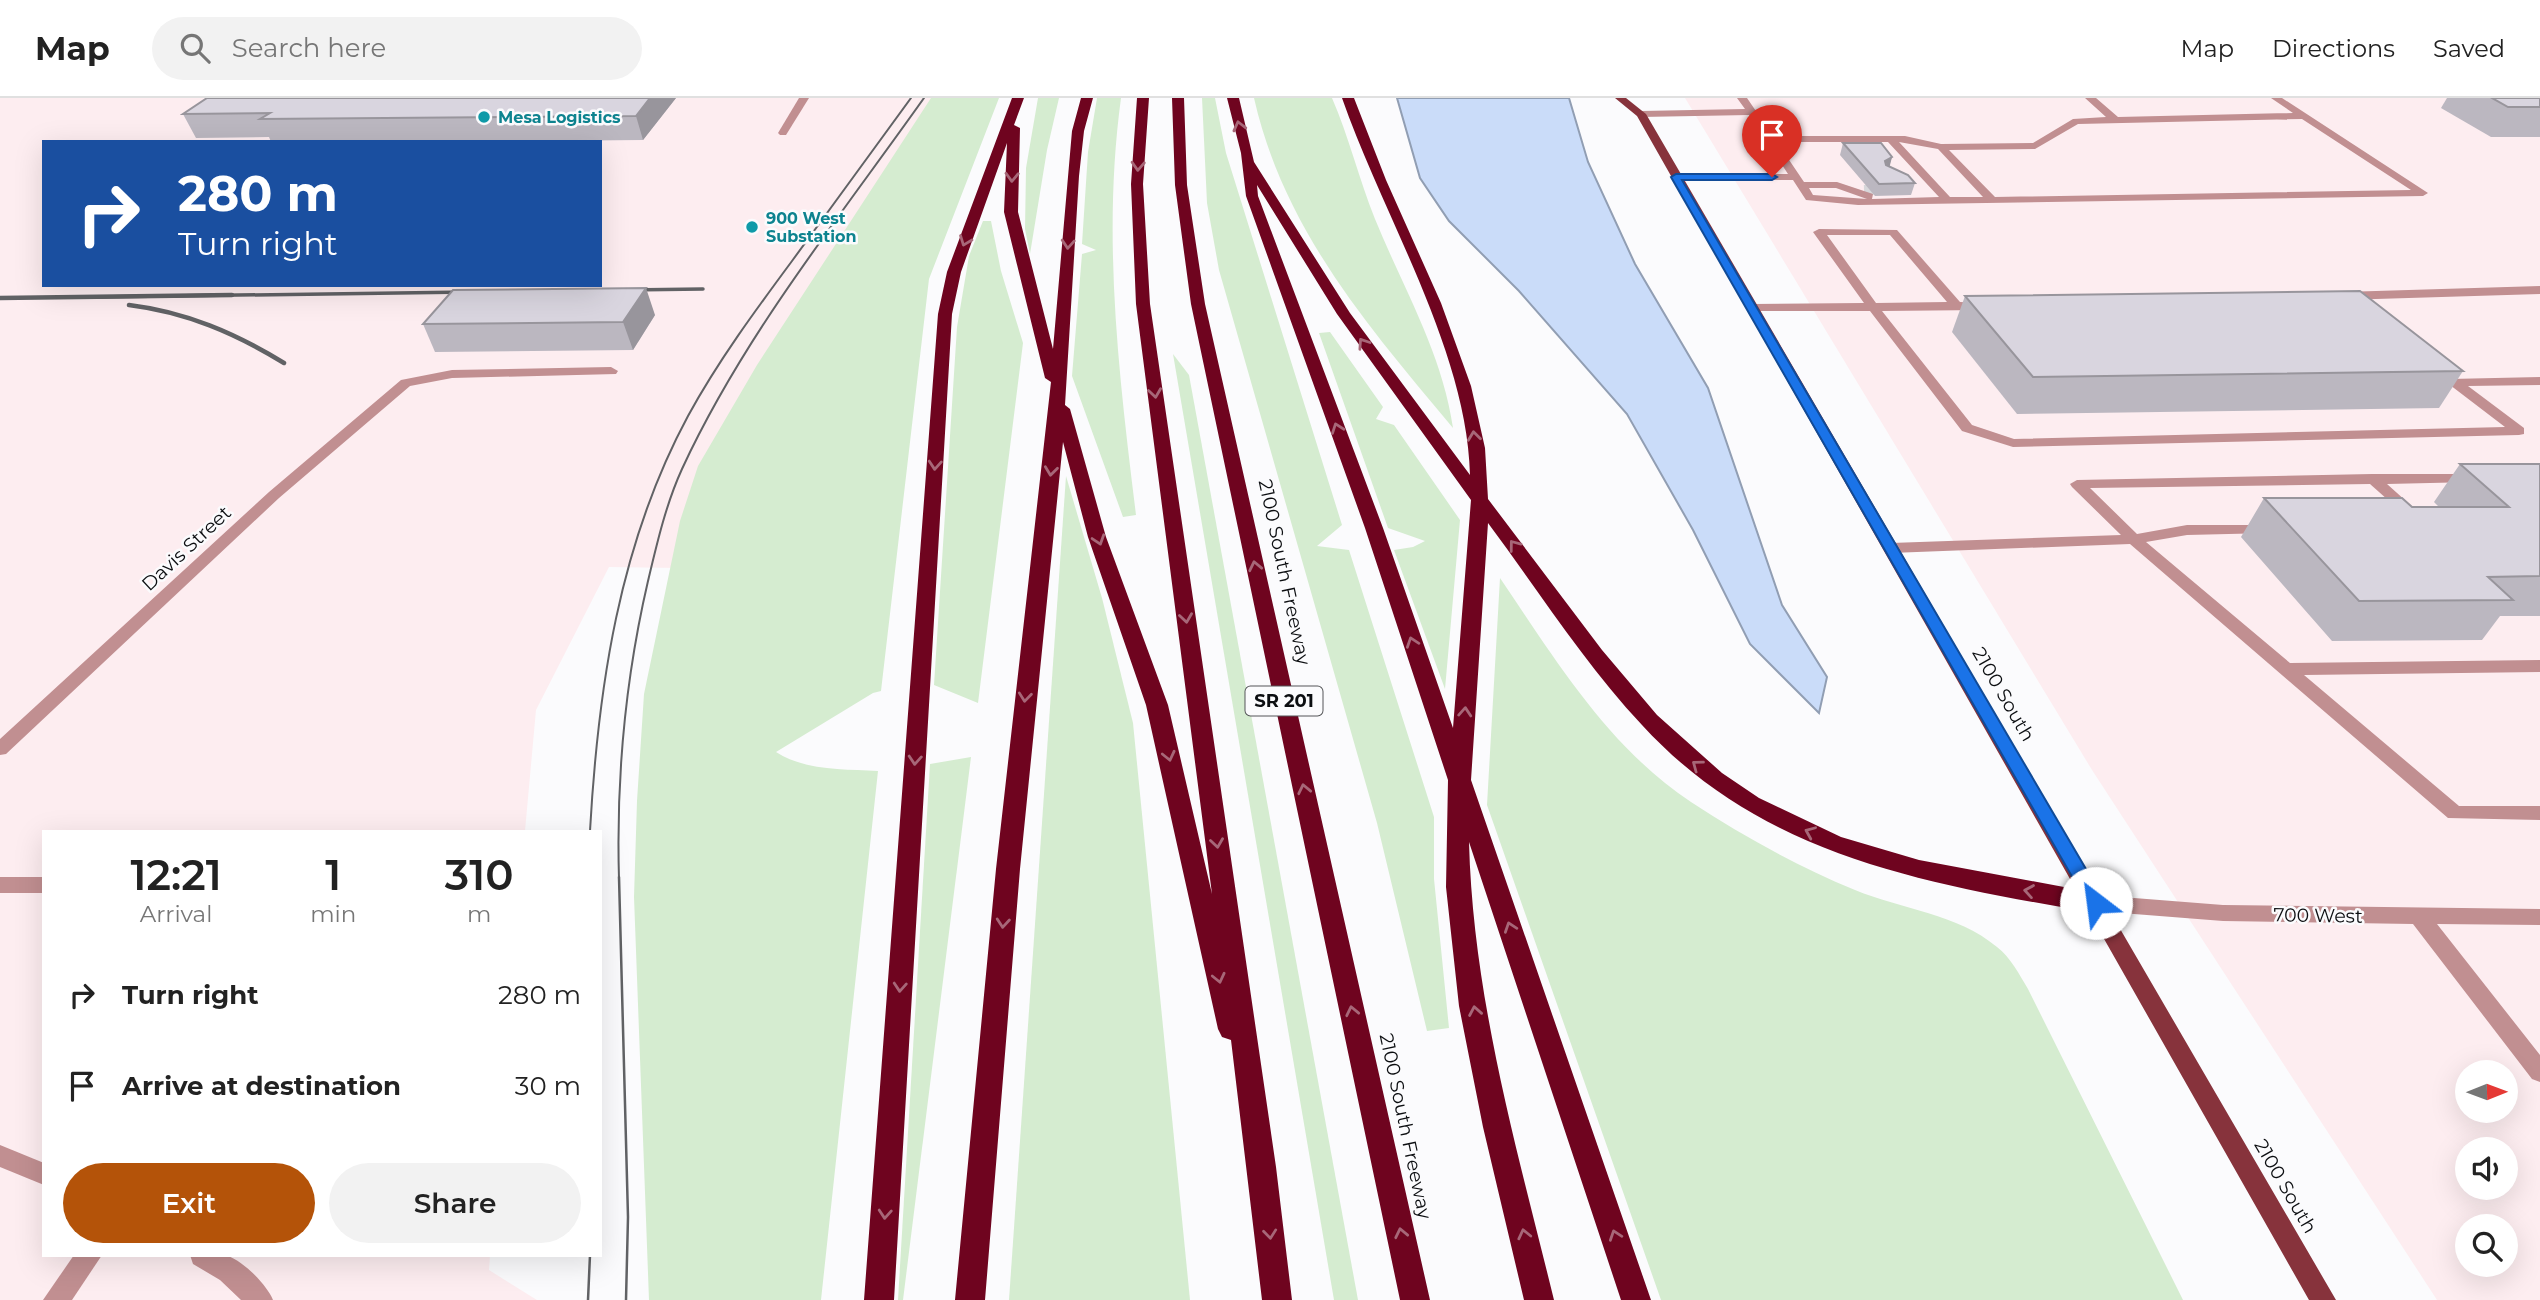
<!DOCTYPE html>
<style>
body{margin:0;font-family:Montserrat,sans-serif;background:#f2f2f2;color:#222;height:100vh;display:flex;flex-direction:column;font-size:26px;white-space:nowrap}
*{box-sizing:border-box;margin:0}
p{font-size:23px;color:#767676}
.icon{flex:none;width:38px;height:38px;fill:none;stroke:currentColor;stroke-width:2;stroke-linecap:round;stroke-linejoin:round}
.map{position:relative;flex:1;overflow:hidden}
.sheet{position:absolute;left:42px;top:732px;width:560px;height:427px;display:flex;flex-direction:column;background:#fff;border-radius:0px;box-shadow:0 7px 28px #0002}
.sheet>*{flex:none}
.top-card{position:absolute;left:42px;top:42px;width:560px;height:147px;border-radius:0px;box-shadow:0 7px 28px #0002;background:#1a4fa0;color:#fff;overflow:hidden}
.needle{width:46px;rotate:89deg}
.fabs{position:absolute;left:2455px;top:962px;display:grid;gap:14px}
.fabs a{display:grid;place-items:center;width:63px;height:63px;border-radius:50%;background:#fff;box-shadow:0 7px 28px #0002;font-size:35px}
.pin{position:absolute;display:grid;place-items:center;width:60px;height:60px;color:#fff;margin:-72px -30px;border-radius:50% 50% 50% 0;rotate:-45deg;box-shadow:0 0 7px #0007}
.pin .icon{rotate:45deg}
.me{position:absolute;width:77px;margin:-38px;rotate:330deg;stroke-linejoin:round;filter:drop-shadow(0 0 5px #0008)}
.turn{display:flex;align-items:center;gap:24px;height:147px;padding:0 21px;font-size:32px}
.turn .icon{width:91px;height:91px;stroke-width:2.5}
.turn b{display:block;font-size:49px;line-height:60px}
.eta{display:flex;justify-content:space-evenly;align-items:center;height:119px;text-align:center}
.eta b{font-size:42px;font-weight:600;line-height:49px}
.action{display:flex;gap:14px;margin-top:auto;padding:14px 21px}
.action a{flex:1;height:80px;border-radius:42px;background:#b45309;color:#fff;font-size:28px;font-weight:600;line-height:80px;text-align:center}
.action a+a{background:#f2f2f2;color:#222}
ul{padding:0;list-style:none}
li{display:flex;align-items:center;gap:21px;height:91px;padding:0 21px}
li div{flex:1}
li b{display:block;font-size:26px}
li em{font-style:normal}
header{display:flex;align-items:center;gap:42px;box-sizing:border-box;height:98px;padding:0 35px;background:#fff;border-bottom:2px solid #e0e0e0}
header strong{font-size:33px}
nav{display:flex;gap:38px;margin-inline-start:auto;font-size:24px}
.search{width:490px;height:63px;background:#f2f2f2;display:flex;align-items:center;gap:18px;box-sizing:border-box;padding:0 24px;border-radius:38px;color:#767676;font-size:26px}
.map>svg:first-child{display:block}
.industrial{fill:#fdedf0;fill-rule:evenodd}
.green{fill:#d5ecd0}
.water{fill:#cadcf9;stroke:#919eb3;stroke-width:2}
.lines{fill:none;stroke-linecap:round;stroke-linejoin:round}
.minor-tunnel{stroke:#d7d7da;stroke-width:10;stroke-dasharray:10 5;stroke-linecap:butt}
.minor{fill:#c18f91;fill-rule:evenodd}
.major{fill:#87333c;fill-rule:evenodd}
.highway{fill:#6f041f;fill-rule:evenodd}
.tram-far1{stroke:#616265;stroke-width:2}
.tram{stroke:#616265;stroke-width:2.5}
.rail-far1{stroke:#616265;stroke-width:3.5}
.rail{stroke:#616265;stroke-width:4.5}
.wall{fill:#bbb7c0}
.shaded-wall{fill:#98959c}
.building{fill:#d9d5df;stroke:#98959c;stroke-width:2}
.oneway{stroke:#a76778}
.route{fill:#1a73e8;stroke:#114b97;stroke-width:2}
.culture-dot{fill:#0f9aa8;stroke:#fbfbfd;stroke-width:2.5}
.labels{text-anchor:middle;stroke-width:5;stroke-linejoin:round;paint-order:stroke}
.far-culture-label{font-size:16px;font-weight:bold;fill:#0d838f;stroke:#fbfbfd;text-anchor:start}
.shield{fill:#fbfbfd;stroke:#545558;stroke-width:2}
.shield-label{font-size:18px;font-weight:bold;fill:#0c0e11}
.street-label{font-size:19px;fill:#0c0e11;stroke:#fbfbfd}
</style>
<header>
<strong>Map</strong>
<div class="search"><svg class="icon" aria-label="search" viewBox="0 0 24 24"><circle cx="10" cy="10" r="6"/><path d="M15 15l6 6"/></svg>Search here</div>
<nav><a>Map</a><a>Directions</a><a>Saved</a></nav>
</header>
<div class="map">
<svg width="2540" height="1202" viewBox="0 0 2540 1202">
<rect width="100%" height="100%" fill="#fbfbfd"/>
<g class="industrial">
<path d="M0 0H945L678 470 609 469 536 612 525 733H44V1157H490L489 1172 537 1202H0ZM44 44H600V187H44Z"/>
<path d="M1685 0H2540V1202H2437L2092 672ZM2468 975H2506V1013H2468ZM2468 1052H2506V1090H2468ZM2468 1129H2506V1167H2468Z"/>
</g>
<g class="green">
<path d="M931 0H999L929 181 881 593 873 595 776 654C806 673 843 671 878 673L821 1202H649L634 799 637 703 644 596 680 423 698 368 757 267Z"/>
<path d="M1038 0H1059L1047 52 1030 156 1025 131 1026 70Z"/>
<path d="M1097 0H1121C1102 140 1119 278 1136 417L1123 419 1072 278 1082 156 1096 152 1082 146 1088 54Z"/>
<path d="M1202 0H1215L1226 55 1342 427 1317 448 1349 452 1434 719V781L1449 930 1427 933 1377 725 1219 172 1207 105Z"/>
<path d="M1254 0H1332C1349 39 1359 81 1375 121 1403 190 1442 254 1453 330 1368 228 1284 132 1254 0Z"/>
<path d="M983 123H991L1001 173 1023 245 978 605 934 587 957 229 969 158Z"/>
<path d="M1330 234 1383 309 1376 321 1394 327 1460 422 1445 591 1394 452 1413 449 1425 443 1388 430 1319 235Z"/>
<path d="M1173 256 1189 277 1358 1202H1334Z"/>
<path d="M1066 378 1102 500 1133 625 1190 1202H1009Z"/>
<path d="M1500 480C1555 561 1608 649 1691 704 1743 738 1797 768 1855 792 1901 811 1958 816 1997 849 2011 860 2019 876 2028 891L2183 1202H1661L1487 707Z"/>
<path d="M971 659 903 1202H898L930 666Z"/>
</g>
<path class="water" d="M1397 0H1569L1588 64 1635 166 1708 290 1782 507 1827 579 1819 615 1750 546 1693 432 1627 316 1519 193 1449 123 1420 80Z"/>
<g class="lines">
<path class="minor-tunnel" d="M1864 92 1894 91"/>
<g class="minor">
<path d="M799 0H809L786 37H780L778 35Z"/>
<path d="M1737 0H1747L1773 38H1905L1941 46 2033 45 2073 21 2106 19 2085 0H2096L2118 19 2293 15 2271 0H2282L2428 95 2423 98 1858 107 1806 102 1793 82 1672 81V77L1676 76H1788L1749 17 1641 19 1636 16 1641 13 1745 11ZM2302 21 2411 92 1995 99 1949 52 2035 51 2078 26ZM1777 44H1888L1939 99 1872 101 1873 96 1837 84H1804ZM1899 44 1938 51 1983 99H1950ZM1809 90H1836L1867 101 1813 97Z"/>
<path d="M1819 131 1897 132 1960 204 1987 205V211L1983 212 1882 213 1972 327 2014 341 2505 329 2450 287V281L2540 279V287L2468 288 2524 330V336L2519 337 2013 349 1962 333 1870 213H1748V207L1752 206 1864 205 1813 134ZM1827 137H1890L1947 204 1876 205Z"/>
<path d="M2540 188V196L2343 202 2337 198 2343 194Z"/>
<path d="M611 269 618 273 616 276 452 280 410 288 279 400 6 656 0 657V641L269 394 401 282 452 272Z"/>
<path d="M2372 376H2473L2480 380 2473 384 2387 386 2416 412 2418 415 2411 419 2406 418 2370 386 2090 390 2137 436 2187 427H2275L2278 430 2270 435 2187 437 2146 444 2290 565 2540 562V574L2304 577 2459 708H2540V722L2448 720 2130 446 1891 455 1883 450 1891 445 2121 437 2072 389 2070 386 2077 382Z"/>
<rect x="0" y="779" width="44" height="16"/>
<path d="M2096 797 2223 807 2540 811V827L2437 826 2540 957V984L2532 981 2413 826 2223 823 2096 813 2089 811 2086 805 2089 799Z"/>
<path d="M0 1047 44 1065V1087L0 1069Z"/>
<path d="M74 1157H102L72 1202H43Z"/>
<path d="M190 1157C200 1157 213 1155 224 1157 241 1160 267 1187 273 1202H241L220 1182 193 1166Z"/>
</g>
<path class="major" d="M1615 0H1626L1646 16 2336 1202H2309L1637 18Z"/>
<g class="highway">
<path d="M1012 0H1024L1014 27 1020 30 1018 114 1053 251 1072 33 1081 0H1093L1084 33 1079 78 1065 307 1070 311 1106 439 1168 607 1212 796 1136 206 1131 86 1137 0H1149L1143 86 1150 206 1276 1069 1292 1202H1262L1231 942 1222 939 1218 931 1146 607 1088 439 1063 344 1020 771 985 1202H955L996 771 1051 284 1045 280 1004 114 1007 45 961 174 952 216 894 1202H864L938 216 947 174Z"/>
<path d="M1172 0H1184L1187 87 1205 206 1430 1202H1400L1191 206 1175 87Z"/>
<path d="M1227 0H1239L1254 64 1350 215 1470 377C1467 252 1383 118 1342 0H1354L1386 82 1441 205 1471 288 1485 350 1488 401 1602 552 1657 617 1722 675 1759 700 1841 739 1919 762 2096 795 2105 798 2108 805 2105 812 2096 815C1928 786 1763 759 1642 627 1584 565 1538 492 1488 425L1471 682 1651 1202H1621L1469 744C1473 900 1517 1051 1554 1202H1524L1483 1029 1459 908 1446 789 1448 682 1365 430 1246 98 1241 55ZM1257 87 1337 216 1471 402 1453 630 1383 430 1258 98Z"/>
</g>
<g class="tram-far1">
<path d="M590 733C598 590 619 446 688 318 718 263 755 213 792 163 832 109 871 54 911 0"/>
<path d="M619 781C616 679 625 582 648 483 657 445 666 406 682 371 744 237 839 120 924 0"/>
</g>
<g class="tram">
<path d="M619 779 628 1119 626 1202"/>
<path d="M588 1202 590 1157"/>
</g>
<g class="rail-far1">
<path d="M626 192 703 191"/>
<path d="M96 199 469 194"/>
</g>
<g class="rail">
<path d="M0 200 232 197"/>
<path d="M129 207C186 214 235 235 284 265"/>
</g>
</g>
<g class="wall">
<path d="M207 0H676L643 42 443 44H271L269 39 196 40 183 16Z"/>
<path d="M2447 0H2540V39H2491L2441 10Z"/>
<path d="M1843 45 1892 59 1889 68 1915 85 1911 97 1875 98 1840 57Z"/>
<path d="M1965 198 2463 273 2439 310 2017 316 1952 234Z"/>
<path d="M655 217 633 252 435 254 423 226Z"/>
<path d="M2460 366H2540V518H2500L2482 542 2332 543 2241 439 2264 400 2412 409H2439L2434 404Z"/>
</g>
<g class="shaded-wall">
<path d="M650 0H676L643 42 636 18Z"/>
<path d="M1892 59 1889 71 1885 63Z"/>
<path d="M646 190 655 217 633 252 623 224Z"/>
</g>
<g class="building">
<path d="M207 0H650L636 18 260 21 270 15 183 16Z"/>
<path d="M2492 0H2540V9H2508Z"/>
<path d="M1843 45H1881L1892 59 1885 63 1886 67 1908 77 1915 85 1879 86Z"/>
<path d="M646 190 623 224 423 226 453 192Z"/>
<path d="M2360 193 2463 273 2033 279 1965 198Z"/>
<path d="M2460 366H2540V478L2488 479 2513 502 2359 503 2264 400H2402L2412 409H2509Z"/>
</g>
<defs><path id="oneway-chevron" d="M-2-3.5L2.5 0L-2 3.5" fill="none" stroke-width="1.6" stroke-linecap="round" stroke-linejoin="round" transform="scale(1.75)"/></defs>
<g class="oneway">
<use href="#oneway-chevron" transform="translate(1239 28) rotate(-104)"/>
<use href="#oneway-chevron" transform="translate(1138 68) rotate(93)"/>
<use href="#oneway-chevron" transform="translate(1012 79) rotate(92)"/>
<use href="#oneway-chevron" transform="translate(965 143) rotate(111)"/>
<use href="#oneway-chevron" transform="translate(1068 146) rotate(94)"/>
<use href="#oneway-chevron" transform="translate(1363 245) rotate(-124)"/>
<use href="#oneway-chevron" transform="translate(1155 295) rotate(82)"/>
<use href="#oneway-chevron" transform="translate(1337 330) rotate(-110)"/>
<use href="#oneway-chevron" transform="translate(1474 338) rotate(-97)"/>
<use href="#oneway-chevron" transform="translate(935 367) rotate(94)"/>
<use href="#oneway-chevron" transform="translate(1051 373) rotate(97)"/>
<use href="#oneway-chevron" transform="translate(1099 442) rotate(72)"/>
<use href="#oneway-chevron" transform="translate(1514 447) rotate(-127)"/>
<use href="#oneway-chevron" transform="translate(1255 468) rotate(-102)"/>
<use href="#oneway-chevron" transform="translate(1186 520) rotate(82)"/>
<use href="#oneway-chevron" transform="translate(1412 544) rotate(-109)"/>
<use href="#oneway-chevron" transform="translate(1025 599) rotate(96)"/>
<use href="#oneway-chevron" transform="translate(1465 614) rotate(-86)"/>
<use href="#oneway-chevron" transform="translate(1169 658) rotate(77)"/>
<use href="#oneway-chevron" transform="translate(915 662) rotate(94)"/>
<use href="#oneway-chevron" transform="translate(1697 667) rotate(-143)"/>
<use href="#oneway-chevron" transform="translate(1304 691) rotate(-102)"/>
<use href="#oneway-chevron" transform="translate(1810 734) rotate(-157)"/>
<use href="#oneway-chevron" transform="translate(1217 745) rotate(82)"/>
<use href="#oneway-chevron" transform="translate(2029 793) rotate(-170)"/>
<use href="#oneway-chevron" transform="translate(1003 825) rotate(95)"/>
<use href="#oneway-chevron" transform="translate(1510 829) rotate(-109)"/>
<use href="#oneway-chevron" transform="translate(1219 880) rotate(77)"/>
<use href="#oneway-chevron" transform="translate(900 889) rotate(94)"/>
<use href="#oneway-chevron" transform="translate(1352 913) rotate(-102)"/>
<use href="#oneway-chevron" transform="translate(1475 913) rotate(-100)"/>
<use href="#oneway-chevron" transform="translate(885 1116) rotate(94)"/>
<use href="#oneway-chevron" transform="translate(1401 1135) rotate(-102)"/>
<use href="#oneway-chevron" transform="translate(1270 1136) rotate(84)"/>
<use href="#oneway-chevron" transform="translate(1524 1136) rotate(-103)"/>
<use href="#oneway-chevron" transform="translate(1615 1137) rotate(-109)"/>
</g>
<path class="route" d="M1676 76H1772L1777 79 1772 82H1682L2103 800 2106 805 2103 810H2090L1671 79Z"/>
<g class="culture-dot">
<circle cx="484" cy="19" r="7"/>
<circle cx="752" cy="129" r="7"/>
</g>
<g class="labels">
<g class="far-culture-label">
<text x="498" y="25">Mesa Logistics</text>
<text x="766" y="126">900 West<tspan x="766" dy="18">Substation</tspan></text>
</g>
<rect class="shield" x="1245.5" y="588.5" width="77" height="29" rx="5"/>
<g class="shield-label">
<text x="1284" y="609">SR 201</text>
</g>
<g class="street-label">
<text transform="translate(186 450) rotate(-43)" y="7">Davis Street</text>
<text transform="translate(1285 474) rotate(78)" y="7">2100 South Freeway</text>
<text transform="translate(2004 596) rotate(60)" y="7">2100 South</text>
<text transform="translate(2318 817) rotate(1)" y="7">700 West</text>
<text transform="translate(1406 1028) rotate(78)" y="7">2100 South Freeway</text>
<text transform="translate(2286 1088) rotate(60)" y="7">2100 South</text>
</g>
</g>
</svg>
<div class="fabs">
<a><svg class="needle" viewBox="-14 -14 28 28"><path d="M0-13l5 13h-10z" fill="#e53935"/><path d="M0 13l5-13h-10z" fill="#767676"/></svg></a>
<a><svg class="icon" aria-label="sound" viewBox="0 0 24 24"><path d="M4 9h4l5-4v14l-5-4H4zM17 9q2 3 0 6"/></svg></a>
<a><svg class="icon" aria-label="search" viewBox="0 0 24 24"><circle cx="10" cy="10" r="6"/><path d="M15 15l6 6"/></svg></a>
</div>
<div class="pin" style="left:1772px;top:79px;background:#d93025"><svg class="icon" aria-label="arrive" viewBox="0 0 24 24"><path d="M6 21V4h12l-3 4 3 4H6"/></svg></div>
<svg class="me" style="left:2096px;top:805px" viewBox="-20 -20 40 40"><circle r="19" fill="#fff"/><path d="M0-13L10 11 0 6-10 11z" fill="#1a73e8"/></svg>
<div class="top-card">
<div class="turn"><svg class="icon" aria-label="right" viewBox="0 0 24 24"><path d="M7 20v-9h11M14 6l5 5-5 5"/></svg><div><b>280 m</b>Turn right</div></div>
</div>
<section class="sheet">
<div class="eta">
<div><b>12:21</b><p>Arrival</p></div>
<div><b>1</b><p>min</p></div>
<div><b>310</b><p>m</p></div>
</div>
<ul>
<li><svg class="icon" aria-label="right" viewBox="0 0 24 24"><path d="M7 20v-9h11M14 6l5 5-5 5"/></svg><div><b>Turn right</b></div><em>280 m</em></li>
<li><svg class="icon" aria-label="arrive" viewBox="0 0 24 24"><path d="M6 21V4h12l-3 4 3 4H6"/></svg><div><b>Arrive at destination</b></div><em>30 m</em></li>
</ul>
<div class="action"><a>Exit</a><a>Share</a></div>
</section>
</div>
